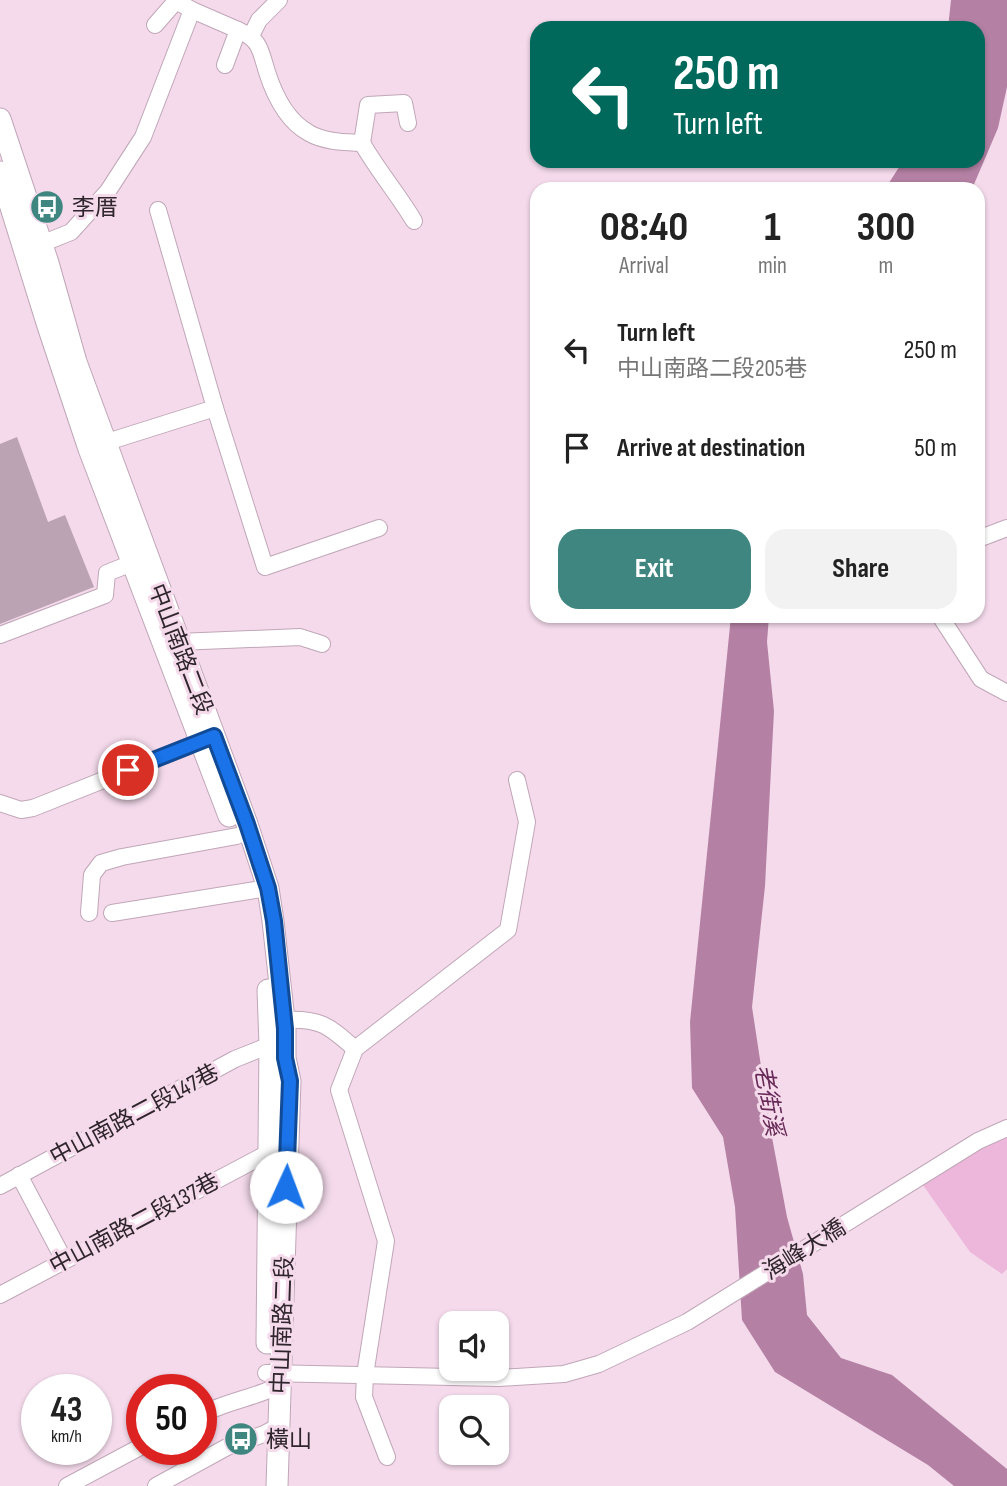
<!DOCTYPE html>
<meta charset="utf-8">
<style>
body{margin:0;font-family:"Sofia Sans Condensed","Noto Sans TC",sans-serif;background:#f2f2f2;color:#222;height:100vh;display:flex;flex-direction:column;font-size:26px;white-space:nowrap}
*{box-sizing:border-box;margin:0}
p{font-size:23px;color:#767676}
.icon{flex:none;width:38px;height:38px;fill:none;stroke:currentColor;stroke-width:2;stroke-linecap:round;stroke-linejoin:round}
.map{position:relative;flex:1;overflow:hidden}
.panel{position:absolute;left:530px;top:182px;width:455px;height:441px;display:flex;flex-direction:column;background:#fff;border-radius:21px;box-shadow:0 2px 5px #0004}
.panel>*{flex:none}
.hud{position:absolute;left:530px;top:21px;width:455px;height:147px;border-radius:21px;box-shadow:0 2px 5px #0004;background:#00695c;color:#fff;overflow:hidden}
.fabs{position:absolute;left:439px;top:1311px;display:grid;gap:14px}
.fabs a{display:grid;place-items:center;width:70px;height:70px;border-radius:14px;background:#fff;box-shadow:0 2px 5px #0004;font-size:35px}
.speed{position:absolute;left:21px;top:1374px;display:flex;gap:14px;font-size:35px;font-weight:700;text-align:center}
.speed>*{display:grid;place-content:center;width:91px;height:91px;border-radius:50%;background:#fff;box-shadow:0 2px 5px #0004;line-height:1}
.speed small{font-size:18px;font-weight:400}
.speed .limit{border:10px solid #d22;background:#fff;color:#111}
.pin{position:absolute;display:grid;place-items:center;width:60px;height:60px;color:#fff;margin:-30px;border:4px solid #fff;border-radius:50%;box-shadow:0 2px 7px #0007}
.me{position:absolute;width:77px;margin:-38px;rotate:2deg;stroke-linejoin:round;filter:drop-shadow(0 0 5px #0008)}
.turn{display:flex;align-items:center;gap:24px;height:147px;padding:0 28px;font-size:32px}
.turn .icon{width:91px;height:91px;stroke-width:2.5}
.turn b{display:block;font-size:49px;line-height:60px}
.eta{display:flex;justify-content:space-evenly;align-items:center;height:119px;text-align:center}
.eta b{font-size:42px;font-weight:700;line-height:49px}
.cta{display:flex;gap:14px;margin-top:auto;padding:14px 28px}
.cta a{flex:1;height:80px;border-radius:21px;background:#3f8680;color:#fff;font-size:28px;font-weight:700;line-height:80px;text-align:center}
.cta a+a{background:#f2f2f2;color:#222}
ul{padding:0;list-style:none}
li{display:flex;align-items:center;gap:21px;height:98px;padding:0 28px}
li div{flex:1}
li b{display:block;font-size:26px}
li em{font-style:normal}
.map>svg:first-child{display:block}
.green{fill:#ecb7db}
.water{fill:#b481a4}
.building{fill:#bca3b4}
.lines{fill:none;stroke-linecap:round;stroke-linejoin:round}
.minor-casing{stroke:#c0a7b8;stroke-width:18}
.major-casing{stroke:#c0a7b8;stroke-width:23}
.minor{stroke:#fff;stroke-width:16}
.major{stroke:#fff;stroke-width:21}
.route-casing{stroke:#114b97;stroke-width:18}
.route{stroke:#1a73e8;stroke-width:12}
.labels{text-anchor:middle;stroke-width:6;stroke-linejoin:round;paint-order:stroke}
.poi-label{font-size:23px;fill:#2f252c;stroke:#f4daeb;text-anchor:start}
.street-label{font-size:23px;fill:#2f252c;stroke:#f4daeb}
.water-label{font-size:24px;font-style:italic;fill:#682a58;stroke:#f4daeb}
</style>
<div class="map">
<svg width="1007" height="1486" viewBox="0 0 1007 1486">
<rect width="100%" height="100%" fill="#f4daeb"/>
<path class="green" d="M1007 1136V1269L1002 1274 970 1252 923 1185 979 1149Z"/>
<g class="water">
<path d="M951 0H1007V87L998 128 972 189H885L903 161H978V28H948Z"/>
<path d="M731 616H769L767 642 774 711 765 886 752 1007 771 1132 787 1217 803 1274 807 1315 841 1358 892 1375 1007 1469V1486H954L928 1465 775 1372 742 1320 735 1207 723 1137 692 1088 690 1022Z"/>
</g>
<path class="building" d="M17 437 48 522 65 515 94 587 0 624V444Z"/>
<g class="lines">
<g class="minor-casing">
<g id="minor">
<path d="M192 10 238 30 225 65"/>
<path d="M238 30C261 40 260 50 267 72 274 94 287 121 309 133 324 142 345 142 362 143L368 105 404 103 408 123"/>
<path d="M251 36 259 20 279 0"/>
<path d="M362 143C378 171 398 194 414 221"/>
<path d="M31 248 71 232 108 191 143 137 192 10 176 1 155 25"/>
<path d="M215 408 265 567 379 528"/>
<path d="M104 443 215 408 158 210"/>
<path d="M978 539 1007 528"/>
<path d="M940 616 981 679 1007 693"/>
<path d="M0 635 105 595 107 573 142 559"/>
<path d="M178 642 300 637 322 644"/>
<path d="M0 803 21 810 33 808 209 738"/>
<path d="M89 913 92 875 101 863 122 857 237 836"/>
<path d="M112 913 268 888"/>
<path d="M284 1020C321 1018 329 1026 355 1049"/>
<path d="M19 1175 64 1260"/>
<path d="M0 1186 235 1059 270 1045"/>
<path d="M0 1295 268 1153"/>
<path d="M266 1373 499 1378 564 1374 599 1364 687 1322 978 1141 1007 1128"/>
<path d="M201 1415C226 1401 255 1398 280 1385"/>
<path d="M387 1457 364 1397 365 1375 386 1241 339 1090 355 1049 508 930 527 822 517 780"/>
<path d="M67 1486 142 1446"/>
<path d="M156 1486 227 1447 264 1434 279 1426"/>
</g>
</g>
<g class="major-casing">
<g id="major">
<path d="M0 119 48 263 76 362 247 824 268 888 273 921 285 1029V1058L290 1081 277 1486"/>
<path d="M0 172 48 326 89 449 229 816"/>
<path d="M267 1343 270 1045 268 990"/>
</g>
</g>
<use href="#minor" class="minor"/>
<use href="#major" class="major"/>
</g>
<g class="lines">
<g class="route-casing">
<path id="route" d="M128 770 214 736 247 824 268 888 274 921 285 1029V1058L290 1081 286 1187"/>
</g>
<use href="#route" class="route"/>
</g>
<defs>
<g id="bus-disc" transform="scale(1.75)"><circle r="9.5" fill="#3f8680" stroke="#f4daeb"/><path d="M-5-6H5V4H4V6H2V4H-2V6H-4V4H-5ZM-3.5-4V0h7V-4ZM-3.5 1.2v1.5H-2V1.2ZM2 1.2v1.5H3.5V1.2Z" fill="#fff"/></g>
</defs>
<g fill-rule="evenodd">
<use href="#bus-disc" x="47" y="207"/>
<use href="#bus-disc" x="241" y="1439"/>
</g>
<g class="labels">
<g class="poi-label">
<text x="72" y="215">李厝</text>
<text x="266" y="1447">橫山</text>
</g>
<g class="street-label">
<text transform="translate(181 649) rotate(69)" y="8">中山南路二段</text>
<text transform="translate(134 1114) rotate(-28)" y="8">中山南路二段147巷</text>
<text transform="translate(134 1223) rotate(-28)" y="8">中山南路二段137巷</text>
<text transform="translate(804 1249) rotate(-32)" y="8">海峰大橋</text>
<text transform="translate(282 1325) rotate(-88)" y="8">中山南路二段</text>
</g>
<g class="water-label">
<text transform="translate(769 1100) rotate(80)" y="8">老街溪</text>
</g>
</g>
</svg>
<div class="fabs">
<a><svg class="icon" aria-label="sound" viewBox="0 0 24 24"><path d="M4 9h4l5-4v14l-5-4H4zM17 9q2 3 0 6"/></svg></a>
<a><svg class="icon" aria-label="search" viewBox="0 0 24 24"><circle cx="10" cy="10" r="6"/><path d="M15 15l6 6"/></svg></a>
</div>
<div class="speed"><div>43<small>km/h</small></div><div class="limit">50</div></div>
<div class="pin" style="left:128px;top:770px;background:#d93025"><svg class="icon" aria-label="arrive" viewBox="0 0 24 24"><path d="M6 21V4h12l-3 4 3 4H6"/></svg></div>
<svg class="me" style="left:286px;top:1187px" viewBox="-20 -20 40 40"><circle r="19" fill="#fff"/><path d="M0-13L10 11 0 6-10 11z" fill="#1a73e8"/></svg>
<div class="hud">
<div class="turn"><svg class="icon" aria-label="left" viewBox="0 0 24 24"><path d="M17 20v-9H6M10 6l-5 5 5 5"/></svg><div><b>250 m</b>Turn left</div></div>
</div>
<section class="panel">
<div class="eta">
<div><b>08:40</b><p>Arrival</p></div>
<div><b>1</b><p>min</p></div>
<div><b>300</b><p>m</p></div>
</div>
<ul>
<li><svg class="icon" aria-label="left" viewBox="0 0 24 24"><path d="M17 20v-9H6M10 6l-5 5 5 5"/></svg><div><b>Turn left</b><p>中山南路二段205巷</p></div><em>250 m</em></li>
<li><svg class="icon" aria-label="arrive" viewBox="0 0 24 24"><path d="M6 21V4h12l-3 4 3 4H6"/></svg><div><b>Arrive at destination</b></div><em>50 m</em></li>
</ul>
<div class="cta"><a>Exit</a><a>Share</a></div>
</section>
</div>
